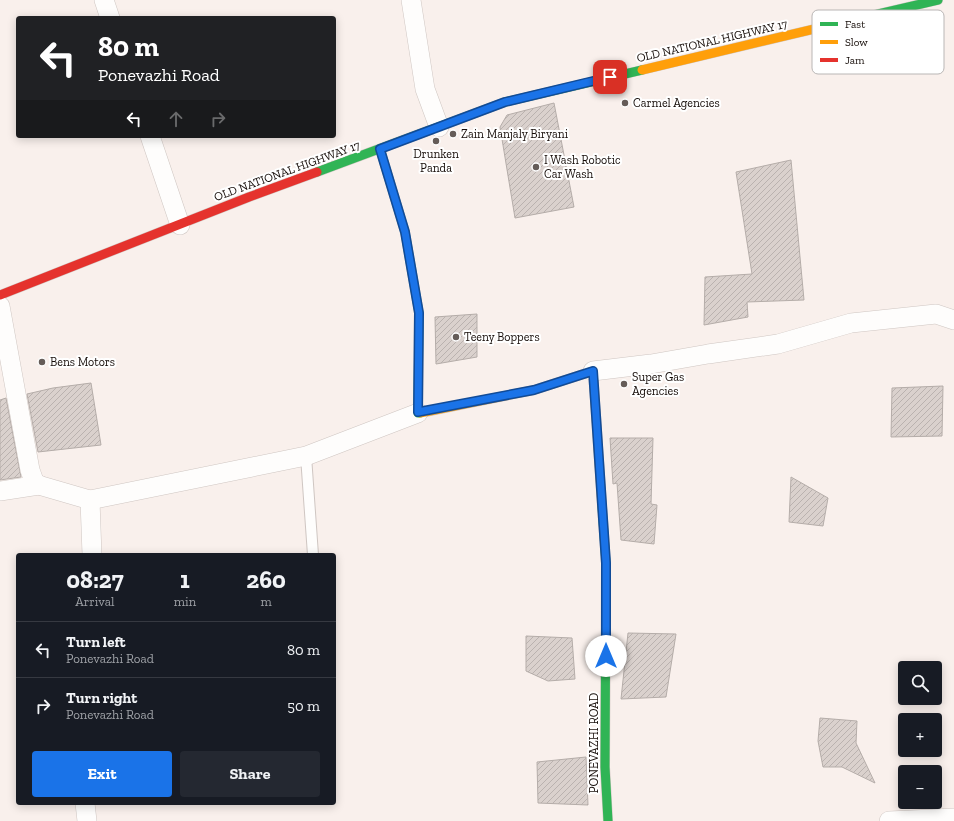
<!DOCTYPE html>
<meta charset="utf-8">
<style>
body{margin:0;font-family:"Zilla Slab",serif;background:#242831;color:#f1f3f6;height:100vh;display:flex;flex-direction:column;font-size:15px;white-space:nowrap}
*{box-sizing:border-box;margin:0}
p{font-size:13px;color:#9ea1a6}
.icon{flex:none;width:22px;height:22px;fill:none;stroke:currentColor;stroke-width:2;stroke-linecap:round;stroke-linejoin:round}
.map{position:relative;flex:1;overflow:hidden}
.details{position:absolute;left:16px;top:553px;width:320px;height:252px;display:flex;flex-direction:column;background:#171b24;border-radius:4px;box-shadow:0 2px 10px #0003}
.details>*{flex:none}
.banner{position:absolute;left:16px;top:16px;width:320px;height:122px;border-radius:4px;box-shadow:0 2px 10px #0003;background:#202124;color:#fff;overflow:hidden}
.fabs{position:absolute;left:898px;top:661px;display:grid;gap:8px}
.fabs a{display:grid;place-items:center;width:44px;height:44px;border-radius:4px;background:#171b24;box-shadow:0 2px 10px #0003;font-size:20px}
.pin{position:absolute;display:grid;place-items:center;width:34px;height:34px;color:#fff;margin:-17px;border-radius:8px;box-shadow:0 2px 6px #0006}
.me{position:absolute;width:44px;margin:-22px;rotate:0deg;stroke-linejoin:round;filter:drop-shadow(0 0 3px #0008)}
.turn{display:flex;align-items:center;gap:14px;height:84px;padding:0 16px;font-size:18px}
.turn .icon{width:52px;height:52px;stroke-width:2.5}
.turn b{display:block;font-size:28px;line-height:34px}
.lanes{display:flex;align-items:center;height:38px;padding:0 16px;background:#0003;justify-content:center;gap:20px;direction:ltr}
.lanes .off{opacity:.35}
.eta{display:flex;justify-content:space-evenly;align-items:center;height:68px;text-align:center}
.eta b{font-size:24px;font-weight:700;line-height:28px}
.primary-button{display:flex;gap:8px;margin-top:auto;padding:8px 16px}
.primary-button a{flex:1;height:46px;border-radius:4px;background:#1a73e8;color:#fff;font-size:16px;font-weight:700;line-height:46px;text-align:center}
.primary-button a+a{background:#242831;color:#f1f3f6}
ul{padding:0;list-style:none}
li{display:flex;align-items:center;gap:12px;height:56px;padding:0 16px;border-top:1px solid #363941}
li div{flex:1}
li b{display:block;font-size:15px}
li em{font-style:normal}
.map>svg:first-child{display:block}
.building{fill:url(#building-hatch);stroke:#b5ada9}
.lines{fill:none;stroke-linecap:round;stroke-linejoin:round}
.lane-casing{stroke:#cfc6c2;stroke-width:12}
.street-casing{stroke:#cfc6c2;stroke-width:20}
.fast-casing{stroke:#cfc6c2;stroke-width:10}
.slow-casing{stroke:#cfc6c2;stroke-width:10}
.jam-casing{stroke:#cfc6c2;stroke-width:10}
.lane{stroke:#fefdfc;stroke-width:10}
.street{stroke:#fefdfc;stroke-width:19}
.fast{stroke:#30b455;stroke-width:9}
.slow{stroke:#ff9f0a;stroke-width:9}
.jam{stroke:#e5322d;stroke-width:9}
.route-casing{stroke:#114b97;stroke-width:10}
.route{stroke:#1a73e8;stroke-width:7}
.poi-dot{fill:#655c58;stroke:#fff;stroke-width:1.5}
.labels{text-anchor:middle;stroke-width:4;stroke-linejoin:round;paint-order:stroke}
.street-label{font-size:12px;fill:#150c08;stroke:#fff}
.poi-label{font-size:12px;fill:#150c08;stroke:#fff;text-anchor:start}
.key{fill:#fff;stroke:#b9b6b5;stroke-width:1}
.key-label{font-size:11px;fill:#150c08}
</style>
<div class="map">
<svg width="954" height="821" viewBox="0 0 954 821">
<defs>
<pattern id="building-hatch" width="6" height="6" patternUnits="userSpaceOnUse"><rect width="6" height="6" fill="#dad1cd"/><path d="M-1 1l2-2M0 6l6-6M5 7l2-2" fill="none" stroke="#bab2af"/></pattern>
</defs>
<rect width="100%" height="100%" fill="#f9f0ec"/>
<g class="building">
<path d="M554 103 574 207 515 218 500 127 507 115Z"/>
<path d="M791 160 804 300 747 302 748 317 704 325 705 277 752 274 736 172Z"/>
<path d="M477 314V357L436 364 435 317Z"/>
<path d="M91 383 101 445 38 452 27 394 53 388Z"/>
<path d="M943 386 942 436 891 437 892 388Z"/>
<path d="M6 398 21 477 0 480V400Z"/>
<path d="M610 438H653L651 504 657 505 654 544 621 540 617 483 613 484Z"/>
<path d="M791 477 828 498 823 526 789 522Z"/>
<path d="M628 633 676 634 666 697 621 699Z"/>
<path d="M526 636 572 638 575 679 548 681 526 671Z"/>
<path d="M820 718 857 721 856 743 875 783 842 767H823L818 741Z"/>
<path d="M586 757 588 805 538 803 537 762Z"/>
</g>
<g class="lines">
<g class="lane-casing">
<path id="lane" d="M306 456 313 555"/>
</g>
<g class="street-casing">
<g id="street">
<path d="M104 0 110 18"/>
<path d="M411 0 425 89 439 127"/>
<path d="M150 136 180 225"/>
<path d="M0 306 30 470 35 484 90 500 306 456 418 413"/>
<path d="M593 371 651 364 708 354 778 344 851 323 936 314 954 320"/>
<path d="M0 491 39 485"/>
<path d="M90 500 92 555"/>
<path d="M85 803 87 821"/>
<path d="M889 821 954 818"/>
</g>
</g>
<g class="fast-casing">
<g id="fast">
<path d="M848 21 938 0"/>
<path d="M380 149 405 232 419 313 418 413H420"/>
<path d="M317 172 505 102 642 70"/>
<path d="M602 506 606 563 605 767 608 821"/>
</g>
</g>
<g class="slow-casing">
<g id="slow">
<path d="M642 70 848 21"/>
<path d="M420 413 534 390 593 371 602 506"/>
</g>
</g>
<g class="jam-casing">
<path id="jam" d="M0 295 249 197 317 172"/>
</g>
<use href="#lane" class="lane"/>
<use href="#street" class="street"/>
<use href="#fast" class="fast"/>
<use href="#slow" class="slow"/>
<use href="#jam" class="jam"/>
</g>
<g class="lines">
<g class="route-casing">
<path id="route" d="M606 656V563L593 371 534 390 418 412 419 313 405 232 380 149 505 102 610 77"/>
</g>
<use href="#route" class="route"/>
</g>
<g class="poi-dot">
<circle cx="625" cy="103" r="4"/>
<circle cx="453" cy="134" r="4"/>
<circle cx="436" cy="141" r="4"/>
<circle cx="536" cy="167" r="4"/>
<circle cx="456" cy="337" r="4"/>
<circle cx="42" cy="362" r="4"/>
<circle cx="624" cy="384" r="4"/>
</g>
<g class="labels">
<g class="street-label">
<text transform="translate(712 41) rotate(-13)" y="4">OLD NATIONAL HIGHWAY 17</text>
<text transform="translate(287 171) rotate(-20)" y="4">OLD NATIONAL HIGHWAY 17</text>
<text transform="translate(594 743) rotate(-90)" y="4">PONEVAZHI ROAD</text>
</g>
<g class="poi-label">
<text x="633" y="107">Carmel Agencies</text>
<text x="461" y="138">Zain Manjaly Biryani</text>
<text x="436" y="158" text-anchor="middle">Drunken<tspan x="436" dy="14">Panda</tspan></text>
<text x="544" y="164">I Wash Robotic<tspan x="544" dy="14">Car Wash</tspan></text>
<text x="464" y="341">Teeny Boppers</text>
<text x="50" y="366">Bens Motors</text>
<text x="632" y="381">Super Gas<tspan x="632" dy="14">Agencies</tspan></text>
</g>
</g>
<rect x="812" y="10" width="132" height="64" rx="6" class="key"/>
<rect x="820" y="22" width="18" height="4" fill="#30b455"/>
<rect x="820" y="40" width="18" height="4" fill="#ff9f0a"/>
<rect x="820" y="58" width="18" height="4" fill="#e5322d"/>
<g class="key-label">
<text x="845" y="28">Fast</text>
<text x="845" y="46">Slow</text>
<text x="845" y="64">Jam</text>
</g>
</svg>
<div class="fabs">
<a><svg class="icon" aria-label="search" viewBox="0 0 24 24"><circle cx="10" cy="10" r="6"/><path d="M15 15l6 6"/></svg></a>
<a>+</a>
<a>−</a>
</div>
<div class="pin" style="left:610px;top:77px;background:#d93025"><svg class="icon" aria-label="arrive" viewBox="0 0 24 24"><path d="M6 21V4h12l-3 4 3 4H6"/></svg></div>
<svg class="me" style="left:606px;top:656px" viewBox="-20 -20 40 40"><circle r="19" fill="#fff"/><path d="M0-13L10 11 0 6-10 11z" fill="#1a73e8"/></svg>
<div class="banner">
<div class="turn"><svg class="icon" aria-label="left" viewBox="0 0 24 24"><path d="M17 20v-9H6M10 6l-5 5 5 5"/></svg><div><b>80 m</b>Ponevazhi Road</div></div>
<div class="lanes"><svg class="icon" aria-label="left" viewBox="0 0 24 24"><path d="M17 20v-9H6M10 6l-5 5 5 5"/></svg><svg class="icon off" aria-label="ahead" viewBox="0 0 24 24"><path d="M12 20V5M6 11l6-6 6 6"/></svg><svg class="icon off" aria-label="right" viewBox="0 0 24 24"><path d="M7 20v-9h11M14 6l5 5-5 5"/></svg></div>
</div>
<section class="details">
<div class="eta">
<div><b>08:27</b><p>Arrival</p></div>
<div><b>1</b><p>min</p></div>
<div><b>260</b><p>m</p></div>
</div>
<ul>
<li><svg class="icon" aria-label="left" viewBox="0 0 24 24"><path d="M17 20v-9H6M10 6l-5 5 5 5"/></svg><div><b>Turn left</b><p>Ponevazhi Road</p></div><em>80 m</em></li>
<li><svg class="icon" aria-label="right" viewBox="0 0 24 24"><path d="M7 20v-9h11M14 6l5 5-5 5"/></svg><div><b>Turn right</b><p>Ponevazhi Road</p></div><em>50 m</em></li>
</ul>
<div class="primary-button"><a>Exit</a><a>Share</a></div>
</section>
</div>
